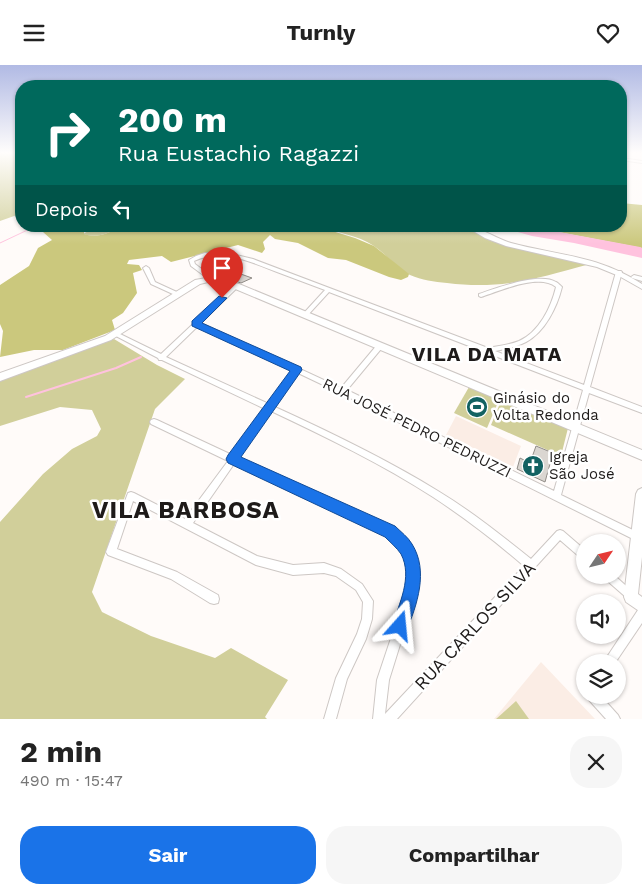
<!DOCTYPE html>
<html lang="pt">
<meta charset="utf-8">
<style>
body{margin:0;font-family:"Work Sans",sans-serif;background:#f6f6f6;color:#222;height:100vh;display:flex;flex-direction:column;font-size:19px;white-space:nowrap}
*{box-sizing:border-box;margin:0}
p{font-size:16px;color:#767676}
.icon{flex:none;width:28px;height:28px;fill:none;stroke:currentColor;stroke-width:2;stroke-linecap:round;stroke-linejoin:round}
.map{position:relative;height:654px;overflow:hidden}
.panel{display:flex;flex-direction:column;background:#fff;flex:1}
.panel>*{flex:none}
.hud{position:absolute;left:15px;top:15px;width:612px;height:152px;border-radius:20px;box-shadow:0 1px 4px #0004;background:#00695c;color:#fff;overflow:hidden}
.needle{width:32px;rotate:55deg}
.controls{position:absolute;left:576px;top:469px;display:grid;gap:10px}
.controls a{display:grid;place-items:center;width:50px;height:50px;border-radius:50%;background:#fff;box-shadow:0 1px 4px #0004;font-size:25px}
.pin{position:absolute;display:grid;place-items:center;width:42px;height:42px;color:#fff;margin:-51px -21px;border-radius:50% 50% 50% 0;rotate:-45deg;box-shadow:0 0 5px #0007}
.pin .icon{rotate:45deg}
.me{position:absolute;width:55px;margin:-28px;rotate:18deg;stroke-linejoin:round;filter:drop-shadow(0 0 4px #0008)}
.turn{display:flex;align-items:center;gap:18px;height:105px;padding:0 20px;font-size:22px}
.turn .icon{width:65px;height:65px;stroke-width:2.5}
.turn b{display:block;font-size:35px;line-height:42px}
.then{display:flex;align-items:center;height:48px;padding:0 20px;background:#0003;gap:10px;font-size:19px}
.round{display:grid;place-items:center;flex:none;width:52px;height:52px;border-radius:20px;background:#f6f6f6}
.overview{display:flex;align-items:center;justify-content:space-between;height:85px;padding:0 20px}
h1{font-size:30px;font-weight:700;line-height:38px}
.cta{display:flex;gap:10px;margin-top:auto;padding:10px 20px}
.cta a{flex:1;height:58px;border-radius:20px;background:#1a73e8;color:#fff;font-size:20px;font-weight:700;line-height:58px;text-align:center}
.cta a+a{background:#f6f6f6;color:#222}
header{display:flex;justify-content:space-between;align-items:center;height:65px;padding:0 20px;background:#fff;font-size:22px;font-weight:700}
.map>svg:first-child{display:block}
.built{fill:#fbede5}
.green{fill:#d1cf9a}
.forest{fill:#cbc87d}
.water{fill:#ffc2de}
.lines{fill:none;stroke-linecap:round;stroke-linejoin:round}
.stream-far1{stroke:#ffc2de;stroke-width:1}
.stream{stroke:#ffc2de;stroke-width:2}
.building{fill:#dad6d1;stroke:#918d88}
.street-casing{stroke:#cdc7c4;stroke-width:2}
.secondary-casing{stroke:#cdc7c4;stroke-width:2}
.street{fill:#fff;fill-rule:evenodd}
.secondary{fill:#fff;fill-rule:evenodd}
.route{fill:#1a73e8;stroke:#114b97}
.labels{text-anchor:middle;stroke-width:5;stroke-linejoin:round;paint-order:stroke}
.poi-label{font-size:15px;fill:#1e1b1a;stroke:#fff;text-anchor:start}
.street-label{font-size:15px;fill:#1e1b1a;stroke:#fff}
.near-street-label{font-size:18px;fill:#1e1b1a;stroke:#fff}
.district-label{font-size:20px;font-weight:bold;letter-spacing:1px;fill:#1e1b1a;stroke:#fff}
.near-district-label{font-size:24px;font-weight:bold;letter-spacing:1px;fill:#1e1b1a;stroke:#fff}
</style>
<header><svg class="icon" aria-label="menu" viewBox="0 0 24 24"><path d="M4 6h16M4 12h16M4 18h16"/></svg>Turnly<svg class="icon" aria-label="heart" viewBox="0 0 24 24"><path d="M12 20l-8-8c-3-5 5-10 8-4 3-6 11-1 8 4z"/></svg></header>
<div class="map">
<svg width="642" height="654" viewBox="0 0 642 654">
<rect width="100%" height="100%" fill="#fffbf9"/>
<g class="built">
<path d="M456 351 521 381 513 402 446 370Z"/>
<path d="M541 597 595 654H494Z"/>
</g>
<g class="green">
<path d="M0 88H21V154L17 150 0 156Z"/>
<path d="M97 161H118C109 170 95 173 83 169Z"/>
<path d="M316 161H466L490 174 590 199C538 213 503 225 447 218 434 217 422 215 410 210 397 203 387 190 374 181 358 170 335 167 316 161Z"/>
<path d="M114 274 157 300 185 314 155 344 92 527 102 547 151 571 215 593 231 583 288 615 265 652 267 654H0V457L43 409 72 384 97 371 101 364 92 345 60 342 0 361V315Z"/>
<path d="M469 322 499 335 487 363 454 348Z"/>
<path d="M501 336 568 363 561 391 491 360Z"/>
<path d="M516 636 529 654H496Z"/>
</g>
<g class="forest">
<path d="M621 138 642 140V183L527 161H621Z"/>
<path d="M53 161H97L84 167V169C95 173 109 170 118 161H316L355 173 374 181 409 209 408 212 401 215 389 212 346 195 328 193 298 178 275 174 270 170 263 177 265 184 262 188 238 180 171 197 162 191 129 195 127 199 139 200 142 205 133 208 137 228 123 248 112 255 115 265 63 285H34L0 292 3 266 0 259V220L29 201 38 183 52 175 43 167Z"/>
</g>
<path class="water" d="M496 161H527L640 182 642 183V193L574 178 532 171Z"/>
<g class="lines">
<g class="stream-far1">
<path d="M9 88H21"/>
<path d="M0 178 36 161"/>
</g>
<path class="stream" d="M26 332 116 303 141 292"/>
</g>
<g class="building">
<path d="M238 208 252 213 241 218 229 214Z"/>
<path d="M536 381 553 388 545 417 517 404 520 393 530 398Z"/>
</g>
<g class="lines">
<g class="street-casing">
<g id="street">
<path d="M621 93 642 96V98L621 95Z"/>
<path d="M205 188H228L253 194 488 283C498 281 509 280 519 276 539 267 551 243 556 222 539 208 500 226 481 232L479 231V229C497 223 539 207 556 217 557 217 561 221 562 222 557 242 545 267 526 277 516 282 506 284 495 286L584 320 616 207 617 206H621L622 207 590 322 642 342V348L589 328 561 430 639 468 640 471 639 474 636 475 633 474 340 328 298 308 275 342C330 367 386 394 438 426 471 446 501 470 531 494L557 466 560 465 563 466 585 485V496L582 494 560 475 397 654H373L377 615 407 525 409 507 403 487 387 469 374 462 300 431 234 399 193 458 257 491 293 500 324 498 341 504 362 519 373 536 372 554 366 574 347 614 336 654H324L336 613 357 569 362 554 363 537 356 525 336 511 324 508 293 510 256 500 133 436 117 484 177 507 218 530 219 534 218 538 214 539 210 538 171 514 108 490 106 487 128 428 131 427 134 428 185 454 228 396 151 359 150 357 151 355 154 354 157 355 232 390 265 344 162 295H159L158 293 114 270 113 269 114 268H118L161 289 193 259 194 257 196 256 234 220H238V222L201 258 341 323 377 280H381L382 282 381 284 347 325 554 426 583 325 329 227 307 251H303V249L325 225C309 219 293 213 277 207 251 197 222 183 194 196L195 199 215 214 214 215H210L191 201 189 195 196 191ZM198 261 293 306 269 339 166 292ZM271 346C326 372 382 399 433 432 465 453 495 476 524 501L385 649 389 615 417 525 419 507 412 484 410 481 393 463 380 456 306 425 238 393Z"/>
<path d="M146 201 149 203 155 217 179 228V230H175L151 219 143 203Z"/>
<path d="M634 210 642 212V216L632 213 631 212Z"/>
<path d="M602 510H614L634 528 636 531 634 534 631 536 628 534 604 513Z"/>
<path d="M642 544V558L615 598H603L638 545Z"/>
<path d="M586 630H600L618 650 620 654H606L588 634Z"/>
</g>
</g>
<g class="secondary-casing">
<g id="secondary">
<path d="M465 161C478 161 497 174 511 178 560 191 597 190 642 219V224L619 211 597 202 506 181 485 173Z"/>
<path d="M212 212 239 219 642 385V395L233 223 212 216 200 219 111 275 0 316V308L105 271 195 215Z"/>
<path d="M642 423V492L638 529 642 532V548L626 537 624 532 636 429 638 425Z"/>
</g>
</g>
<use href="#street" class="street"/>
<use href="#secondary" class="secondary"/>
</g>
<linearGradient id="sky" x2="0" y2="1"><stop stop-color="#b1bae4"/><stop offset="0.49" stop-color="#fffdfc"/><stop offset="1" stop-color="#fffdfc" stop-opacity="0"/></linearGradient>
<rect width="642" height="179" fill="url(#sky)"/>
<path class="route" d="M219 231 227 233 202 258 301 302 302 305 241 392 395 461C401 467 408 472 412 479 429 506 417 540 406 567L400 570 394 567 392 561C399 539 413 512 401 489 397 483 390 477 385 472L228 398 226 394 228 390 290 306 192 261V256Z"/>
<defs>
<g id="stadium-disc" transform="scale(1.125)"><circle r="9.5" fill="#126262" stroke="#fff"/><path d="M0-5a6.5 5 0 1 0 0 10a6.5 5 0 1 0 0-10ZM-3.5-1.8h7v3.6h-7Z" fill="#fff"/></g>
<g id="church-disc" transform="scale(1.125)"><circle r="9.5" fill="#126262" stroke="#fff"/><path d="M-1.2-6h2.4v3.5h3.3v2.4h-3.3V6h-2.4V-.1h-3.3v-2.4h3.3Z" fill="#fff"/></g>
</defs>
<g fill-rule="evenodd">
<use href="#stadium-disc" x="477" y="342"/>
<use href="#church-disc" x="533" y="401"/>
</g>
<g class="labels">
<g class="poi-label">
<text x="493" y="338">Ginásio do<tspan x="493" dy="17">Volta Redonda</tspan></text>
<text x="549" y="397">Igreja<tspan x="549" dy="17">São José</tspan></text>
</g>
<g class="street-label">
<text transform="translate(417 363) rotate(26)" y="5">RUA JOSÉ PEDRO PEDRUZZI</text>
</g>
<g class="near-street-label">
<text transform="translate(475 561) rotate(-47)" y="6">RUA CARLOS SILVA</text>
</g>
<g class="district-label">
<text x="487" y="296">VILA DA MATA</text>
</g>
<g class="near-district-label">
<text x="186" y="453">VILA BARBOSA</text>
</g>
</g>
</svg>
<div class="controls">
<a><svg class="needle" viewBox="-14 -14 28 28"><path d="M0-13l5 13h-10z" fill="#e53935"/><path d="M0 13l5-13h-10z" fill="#767676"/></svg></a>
<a><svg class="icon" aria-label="sound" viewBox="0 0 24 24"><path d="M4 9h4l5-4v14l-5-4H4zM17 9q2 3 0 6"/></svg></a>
<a><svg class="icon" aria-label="layers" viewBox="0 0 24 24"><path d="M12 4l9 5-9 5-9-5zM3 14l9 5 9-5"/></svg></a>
</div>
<div class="pin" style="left:222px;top:233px;background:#d93025"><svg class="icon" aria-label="arrive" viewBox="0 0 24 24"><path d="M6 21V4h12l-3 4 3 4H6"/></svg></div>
<svg class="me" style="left:400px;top:561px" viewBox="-20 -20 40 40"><path d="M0-17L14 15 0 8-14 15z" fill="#1a73e8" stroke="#fff" stroke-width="4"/></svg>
<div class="hud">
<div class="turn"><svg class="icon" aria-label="right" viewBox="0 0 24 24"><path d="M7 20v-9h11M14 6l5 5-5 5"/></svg><div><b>200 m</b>Rua Eustachio Ragazzi</div></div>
<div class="then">Depois<svg class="icon" aria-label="left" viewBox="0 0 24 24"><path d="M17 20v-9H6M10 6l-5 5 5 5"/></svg></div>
</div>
</div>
<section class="panel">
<div class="overview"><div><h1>2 min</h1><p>490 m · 15:47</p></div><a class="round"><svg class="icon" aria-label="close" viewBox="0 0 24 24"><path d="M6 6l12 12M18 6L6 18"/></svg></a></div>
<div class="cta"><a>Sair</a><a>Compartilhar</a></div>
</section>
